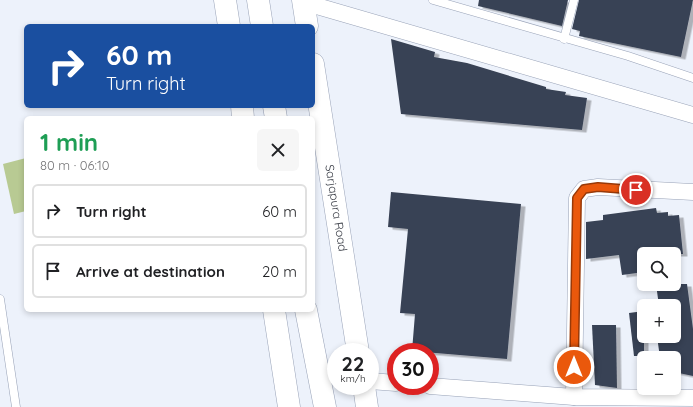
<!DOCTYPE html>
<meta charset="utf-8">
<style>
body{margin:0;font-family:Quicksand,sans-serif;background:#f6f6f6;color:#202124;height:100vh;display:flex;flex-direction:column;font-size:15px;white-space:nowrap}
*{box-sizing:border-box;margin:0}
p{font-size:13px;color:#757577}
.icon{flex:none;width:22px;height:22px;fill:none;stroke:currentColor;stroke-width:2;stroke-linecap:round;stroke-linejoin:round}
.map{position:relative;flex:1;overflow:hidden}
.side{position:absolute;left:24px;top:116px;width:291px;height:196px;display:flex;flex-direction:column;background:#fff;border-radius:6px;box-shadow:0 2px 6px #0003}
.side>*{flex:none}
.guide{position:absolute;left:24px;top:24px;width:291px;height:84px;border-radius:6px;box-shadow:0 2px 6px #0003;background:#1a4fa0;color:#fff;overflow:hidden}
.buttons{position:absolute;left:637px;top:247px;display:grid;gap:8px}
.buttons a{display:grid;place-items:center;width:44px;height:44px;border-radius:6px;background:#fff;box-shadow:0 2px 6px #0003;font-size:20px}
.speed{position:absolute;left:327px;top:343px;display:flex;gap:8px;font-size:20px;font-weight:700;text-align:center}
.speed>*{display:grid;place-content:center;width:52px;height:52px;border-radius:50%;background:#fff;box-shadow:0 2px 6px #0003;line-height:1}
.speed small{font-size:10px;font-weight:400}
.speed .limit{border:6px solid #d22;background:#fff;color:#111}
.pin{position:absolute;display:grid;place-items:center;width:34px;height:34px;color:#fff;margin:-17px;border:2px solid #fff;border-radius:50%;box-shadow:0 1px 4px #0007}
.me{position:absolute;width:44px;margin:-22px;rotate:0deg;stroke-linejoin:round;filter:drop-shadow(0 0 3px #0008)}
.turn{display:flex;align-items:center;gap:14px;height:84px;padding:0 16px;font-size:18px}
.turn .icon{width:52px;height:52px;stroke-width:2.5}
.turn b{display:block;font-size:28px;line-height:34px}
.round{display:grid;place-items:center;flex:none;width:42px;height:42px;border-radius:6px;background:#f6f6f6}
.head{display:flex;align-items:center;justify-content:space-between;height:68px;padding:0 16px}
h1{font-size:24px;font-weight:800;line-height:30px;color:#1e9e55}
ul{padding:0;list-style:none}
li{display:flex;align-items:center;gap:12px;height:54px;margin:0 8px 6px;padding:0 8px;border:2px solid #e0e0e0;border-radius:6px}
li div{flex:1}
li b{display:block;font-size:15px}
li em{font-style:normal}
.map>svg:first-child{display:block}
.green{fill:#b8ca93}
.building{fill:#394254;filter:url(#shadow)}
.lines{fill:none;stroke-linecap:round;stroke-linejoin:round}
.lane-casing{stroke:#98a2b7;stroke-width:9}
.street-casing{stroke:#98a2b7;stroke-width:17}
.secondary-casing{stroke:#98a2b7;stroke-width:23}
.primary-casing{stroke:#98a2b7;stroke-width:23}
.lane{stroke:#fff;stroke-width:8}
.street{stroke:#fff;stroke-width:16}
.secondary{stroke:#fff;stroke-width:22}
.primary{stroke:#fff;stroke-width:22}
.route-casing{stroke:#983908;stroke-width:10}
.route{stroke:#ea580c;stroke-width:7}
.labels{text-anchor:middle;stroke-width:4;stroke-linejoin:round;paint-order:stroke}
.street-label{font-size:12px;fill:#383c45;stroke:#fff}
</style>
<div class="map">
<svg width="693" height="407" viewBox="0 0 693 407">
<defs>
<filter id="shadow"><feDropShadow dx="4.5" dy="2.5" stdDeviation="0" flood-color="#0004"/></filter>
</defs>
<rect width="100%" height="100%" fill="#edf2fb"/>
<path class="green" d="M26 158V211L14 214 3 164Z"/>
<g class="building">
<path d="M479 0H568L562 26 478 6Z"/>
<path d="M579 0H693L681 57 579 36 580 31 572 29Z"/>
<path d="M391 39 435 52 434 57 467 63 546 87V89L566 92 565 95 587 98 582 130 401 114Z"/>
<path d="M391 192 521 204 507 359 412 351 415 314 400 313 408 229 388 227Z"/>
<path d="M656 208 657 213 668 212V216L679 215 683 254H644V272L622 275 619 255 586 259V222L603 220V215Z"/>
<path d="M656 284H687L693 329V376L674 372V358H660L657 336H674V306H659Z"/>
<path d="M644 311V356H634L629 313Z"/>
<path d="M592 325H616L617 388 595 385Z"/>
</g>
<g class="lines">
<g class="lane-casing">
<g id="lane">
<path d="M433 0 628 56 693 78"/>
<path d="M564 39 574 0"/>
<path d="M0 299 16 407"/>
</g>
</g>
<g class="street-casing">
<g id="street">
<path d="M303 2 693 115"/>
<path d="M370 381 396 383"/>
<path d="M430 386 574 397 693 398"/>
<path d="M574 397 577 198 584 189 598 187 693 192"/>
</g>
</g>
<g class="secondary-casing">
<g id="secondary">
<path d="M303 0 307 26"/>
<path d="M313 64 358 352"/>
<path d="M364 386 367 407"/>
</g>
</g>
<g class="primary-casing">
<g id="primary">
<path d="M225 0 229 26"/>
<path d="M258 0 262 26"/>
<path d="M242 106 243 118"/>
<path d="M274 106 276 118"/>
<path d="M274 310 289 407"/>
<path d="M306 310 325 407"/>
</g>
</g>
<use href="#lane" class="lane"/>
<use href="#street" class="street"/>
<use href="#secondary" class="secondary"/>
<use href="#primary" class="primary"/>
</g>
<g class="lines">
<g class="route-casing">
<path id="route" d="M574 367 577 198 584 189 598 187 636 190"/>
</g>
<use href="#route" class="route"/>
</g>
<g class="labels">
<g class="street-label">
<text transform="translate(336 208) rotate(81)" y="4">Sarjapura Road</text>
</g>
</g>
</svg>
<div class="buttons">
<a><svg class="icon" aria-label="search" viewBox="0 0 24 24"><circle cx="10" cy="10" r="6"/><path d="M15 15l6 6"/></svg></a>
<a>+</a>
<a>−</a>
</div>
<div class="speed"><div>22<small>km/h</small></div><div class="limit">30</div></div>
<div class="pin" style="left:636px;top:190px;background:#d93025"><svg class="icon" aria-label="arrive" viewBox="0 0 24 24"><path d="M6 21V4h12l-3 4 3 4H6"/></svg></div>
<svg class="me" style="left:574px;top:367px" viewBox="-20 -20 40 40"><circle r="17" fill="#ea580c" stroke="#fff" stroke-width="3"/><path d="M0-11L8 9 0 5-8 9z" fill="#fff"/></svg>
<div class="guide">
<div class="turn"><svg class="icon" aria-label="right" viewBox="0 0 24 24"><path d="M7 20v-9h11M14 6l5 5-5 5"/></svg><div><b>60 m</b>Turn right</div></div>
</div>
<section class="side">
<div class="head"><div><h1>1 min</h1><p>80 m · 06:10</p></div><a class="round"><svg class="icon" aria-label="close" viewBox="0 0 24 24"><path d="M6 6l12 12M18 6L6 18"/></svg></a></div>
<ul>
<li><svg class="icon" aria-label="right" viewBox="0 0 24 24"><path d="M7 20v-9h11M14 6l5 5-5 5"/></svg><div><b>Turn right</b></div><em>60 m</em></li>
<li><svg class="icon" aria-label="arrive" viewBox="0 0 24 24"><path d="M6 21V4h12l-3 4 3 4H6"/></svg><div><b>Arrive at destination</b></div><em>20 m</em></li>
</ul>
</section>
</div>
